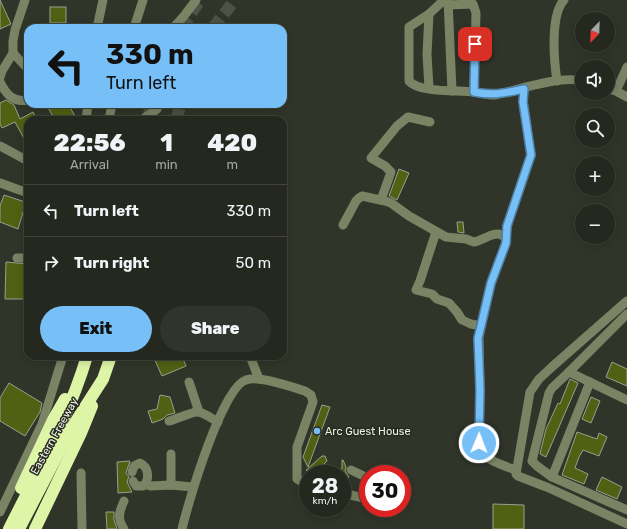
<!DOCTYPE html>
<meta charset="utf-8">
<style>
body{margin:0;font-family:Rubik,sans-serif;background:#31342c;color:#f1f3f6;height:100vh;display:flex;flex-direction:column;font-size:15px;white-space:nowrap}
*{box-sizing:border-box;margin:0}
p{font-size:13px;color:#a3a6a4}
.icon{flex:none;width:22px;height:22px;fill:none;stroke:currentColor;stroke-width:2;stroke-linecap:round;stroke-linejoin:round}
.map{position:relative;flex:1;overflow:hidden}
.sheet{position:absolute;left:24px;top:116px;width:263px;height:244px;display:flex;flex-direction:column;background:#25281f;border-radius:12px;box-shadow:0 2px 10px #0003,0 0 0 1px #42443d}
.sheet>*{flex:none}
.top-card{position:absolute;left:24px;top:24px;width:263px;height:84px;border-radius:12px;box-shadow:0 2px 10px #0003,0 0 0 1px #42443d;background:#76c0f7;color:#111;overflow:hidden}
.needle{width:26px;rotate:203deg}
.buttons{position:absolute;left:575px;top:12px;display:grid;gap:8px}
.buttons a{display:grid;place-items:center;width:40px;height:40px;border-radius:50%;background:#25281f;box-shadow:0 2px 10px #0003,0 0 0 1px #42443d;font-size:20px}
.speed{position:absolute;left:299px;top:465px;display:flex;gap:8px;font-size:20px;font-weight:700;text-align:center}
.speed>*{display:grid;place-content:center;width:52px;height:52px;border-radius:50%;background:#25281f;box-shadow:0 2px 10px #0003,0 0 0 1px #42443d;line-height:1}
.speed small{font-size:10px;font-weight:400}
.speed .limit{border:6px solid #d22;background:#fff;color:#111}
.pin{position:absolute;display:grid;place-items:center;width:34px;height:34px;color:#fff;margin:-17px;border-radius:8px;box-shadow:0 2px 6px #0006}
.me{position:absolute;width:44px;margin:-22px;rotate:1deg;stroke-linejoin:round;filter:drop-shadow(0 0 3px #0008)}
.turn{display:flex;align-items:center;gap:14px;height:84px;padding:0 16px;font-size:18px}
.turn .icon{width:52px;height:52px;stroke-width:2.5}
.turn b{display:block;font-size:28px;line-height:34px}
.eta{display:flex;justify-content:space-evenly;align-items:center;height:68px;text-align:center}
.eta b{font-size:24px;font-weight:800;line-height:28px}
.primary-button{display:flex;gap:8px;margin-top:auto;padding:8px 16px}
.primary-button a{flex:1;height:46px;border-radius:24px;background:#76c0f7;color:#111;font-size:16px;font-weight:800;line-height:46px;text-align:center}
.primary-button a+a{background:#31342c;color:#f1f3f6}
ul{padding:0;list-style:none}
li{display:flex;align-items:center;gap:12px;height:52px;padding:0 16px;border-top:1px solid #42443d}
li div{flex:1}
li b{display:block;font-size:15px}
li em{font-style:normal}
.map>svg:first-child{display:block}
.building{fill:#506113;stroke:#9a9f90}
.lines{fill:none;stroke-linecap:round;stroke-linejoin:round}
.highway-tunnel{stroke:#4e5146;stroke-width:12;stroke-dasharray:12 6;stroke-linecap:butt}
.minor{stroke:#7a8465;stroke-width:9}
.highway{stroke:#def4a7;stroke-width:12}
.route-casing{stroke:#4d7da1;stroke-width:10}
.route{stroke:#76c0f7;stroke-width:7}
.poi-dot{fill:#76c0f7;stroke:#272b1f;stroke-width:1.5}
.labels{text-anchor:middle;stroke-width:3;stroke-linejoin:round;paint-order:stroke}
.poi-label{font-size:11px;fill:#eff1e9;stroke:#272b1f;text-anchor:start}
.street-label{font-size:11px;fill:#eff1e9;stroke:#272b1f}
</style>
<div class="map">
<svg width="627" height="529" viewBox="0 0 627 529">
<rect width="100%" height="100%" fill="#313529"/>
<g class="building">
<path d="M0 0 11 24 0 29Z"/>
<rect x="50" y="7" width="16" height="16"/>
<path d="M6 100 14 105 20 119 33 112 37 120H28V146L15 122 2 128 0 124V103Z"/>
<path d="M46 104H68L75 116 67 120H55Z"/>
<path d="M399 169 409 173 397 200 389 196Z"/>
<path d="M4 195 28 203V211L24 209 18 229 0 222V206Z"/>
<path d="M457 222H463L464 233 458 232Z"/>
<path d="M6 262 28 264V299H5Z"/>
<path d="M153 356H182L186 366 162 376Z"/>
<path d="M612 362 627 369V386L606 377Z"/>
<path d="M570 379 578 383 546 457 540 454 546 429 558 403 560 404Z"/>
<path d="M9 383 42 403 40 412 25 436 0 421V398Z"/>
<path d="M160 395 170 397 175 413 167 415 163 419 152 423 148 411 157 409Z"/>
<path d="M591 397 600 401 591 423 582 419Z"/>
<path d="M322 405 330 407 308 467 303 457Z"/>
<path d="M577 432 597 439 599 433 607 437 599 456 583 450 579 457 575 468 588 474 584 484 562 475Z"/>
<path d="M322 456H325L327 461 320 468 334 472V474H311L306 470Z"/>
<path d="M342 460H343L346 467 345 471 349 477 342 479V474H335L342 468Z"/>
<path d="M130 461 126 473 129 477 127 481 128 484 132 492 118 493 117 462Z"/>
<path d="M602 477 622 487 617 499 596 490Z"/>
<path d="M493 504 524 505V529H493Z"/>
<path d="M106 512H114V520L117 529H107Z"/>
</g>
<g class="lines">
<g class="highway-tunnel">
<path d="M182 28 200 0"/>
<path d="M213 28 235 0"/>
<path d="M147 120 152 104"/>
<path d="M176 120 181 104"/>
</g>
<g class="minor">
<path d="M444 0 429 14 409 27V81C419 93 458 90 474 92 481 93 488 95 495 95 517 90 562 75 582 81"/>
<path d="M448 0 452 91"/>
<path d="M448 5 473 4 476 13 474 92"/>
<path d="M429 14 427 54 429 88"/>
<path d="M97 28 103 0"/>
<path d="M134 28 143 0"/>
<path d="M173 28 184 16 196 0"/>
<path d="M13 53 28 69"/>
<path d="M0 77 2 71 13 53V41L15 30 25 0"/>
<path d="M557 81C554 61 550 15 564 0"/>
<path d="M0 82C6 94 13 103 28 100"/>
<path d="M608 89 616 91 627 97"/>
<path d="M616 91 627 67"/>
<path d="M86 120 88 104"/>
<path d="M109 120 112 104"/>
<path d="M142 120 157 109 159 104"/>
<path d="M0 146 28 161"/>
<path d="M0 183 28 193"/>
<path d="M381 200 391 172 385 166 371 158 397 126 408 117 430 122"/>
<path d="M343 225 356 201 359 198 362 196 385 201 391 203 409 216 446 237 466 239 474 242C485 240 496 228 506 238"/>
<path d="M436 232 420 281 416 290 432 294 437 299 449 303 457 312 462 320 471 324 481 326"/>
<path d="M17 258H28"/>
<path d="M627 301 553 366 539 379 530 392 516 474 518 476 549 488 627 524"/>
<path d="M250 356 259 379"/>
<path d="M569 372 627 314"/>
<path d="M189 382 199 412"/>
<path d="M627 400 569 372 552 388 549 393 532 461 537 466 552 477 627 510"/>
<path d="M169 421C176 419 192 412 197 412 204 412 212 419 218 422"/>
<path d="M351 470 368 478"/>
<path d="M516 470C505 466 487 461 481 450 479 448 479 445 479 443L480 389 479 338 481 326 491 283 506 243 507 226 531 155 523 102 524 89"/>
<path d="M132 472 134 466 140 463C149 467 150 480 143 486H136L133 481"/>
<path d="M81 473 82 529"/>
<path d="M552 477 590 382"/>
<path d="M146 484 150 486 171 485 193 487"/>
<path d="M171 485V454"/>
<path d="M342 493 368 499"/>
<path d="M0 512 42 424 63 356"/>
<path d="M124 529C117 519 119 512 124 501"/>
<path d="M182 529C188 503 222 387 246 380 258 375 292 387 305 391L311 395 313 402 297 447V479L302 482 308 484"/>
</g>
<g class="highway">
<path d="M21 488 53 420 65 399"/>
<path d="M9 529C37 473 69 417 87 356"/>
<path d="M19 529 71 429 103 379 111 356"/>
<path d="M35 529 81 433 92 406"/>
</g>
</g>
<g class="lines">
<g class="route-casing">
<path id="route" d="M475 44 474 92C494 96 504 93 524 89L523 102 531 155 507 226 506 243 491 283 481 326 478 338 480 389 479 443"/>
</g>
<use href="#route" class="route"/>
</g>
<circle class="poi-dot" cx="317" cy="431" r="4"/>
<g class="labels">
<g class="poi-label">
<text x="325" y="435">Arc Guest House</text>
</g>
<g class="street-label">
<text transform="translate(54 436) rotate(-61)" y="4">Eastern Freeway</text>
</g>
</g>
</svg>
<div class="buttons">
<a><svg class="needle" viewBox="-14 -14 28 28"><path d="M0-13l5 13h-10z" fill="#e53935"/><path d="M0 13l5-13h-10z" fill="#a3a6a4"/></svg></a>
<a><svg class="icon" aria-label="sound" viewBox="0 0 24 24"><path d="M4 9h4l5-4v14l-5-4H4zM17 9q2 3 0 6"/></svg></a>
<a><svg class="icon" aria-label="search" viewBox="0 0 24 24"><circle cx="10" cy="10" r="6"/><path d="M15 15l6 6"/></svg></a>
<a>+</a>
<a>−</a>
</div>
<div class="speed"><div>28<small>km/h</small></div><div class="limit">30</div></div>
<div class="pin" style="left:475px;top:44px;background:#d93025"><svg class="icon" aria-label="arrive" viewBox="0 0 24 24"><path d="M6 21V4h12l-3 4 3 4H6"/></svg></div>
<svg class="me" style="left:479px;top:443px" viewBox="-20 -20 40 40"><circle r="17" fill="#76c0f7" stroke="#fff" stroke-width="3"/><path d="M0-11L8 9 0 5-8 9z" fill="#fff"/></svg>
<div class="top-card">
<div class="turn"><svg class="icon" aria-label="left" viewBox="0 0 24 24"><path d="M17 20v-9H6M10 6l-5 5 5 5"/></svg><div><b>330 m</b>Turn left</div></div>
</div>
<section class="sheet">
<div class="eta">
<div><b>22:56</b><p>Arrival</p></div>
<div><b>1</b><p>min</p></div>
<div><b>420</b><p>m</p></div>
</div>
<ul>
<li><svg class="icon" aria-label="left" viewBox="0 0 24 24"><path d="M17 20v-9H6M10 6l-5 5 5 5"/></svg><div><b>Turn left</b></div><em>330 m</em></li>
<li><svg class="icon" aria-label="right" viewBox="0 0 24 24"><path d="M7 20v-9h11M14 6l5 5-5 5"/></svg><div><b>Turn right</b></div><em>50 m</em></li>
</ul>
<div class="primary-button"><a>Exit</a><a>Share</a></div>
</section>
</div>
